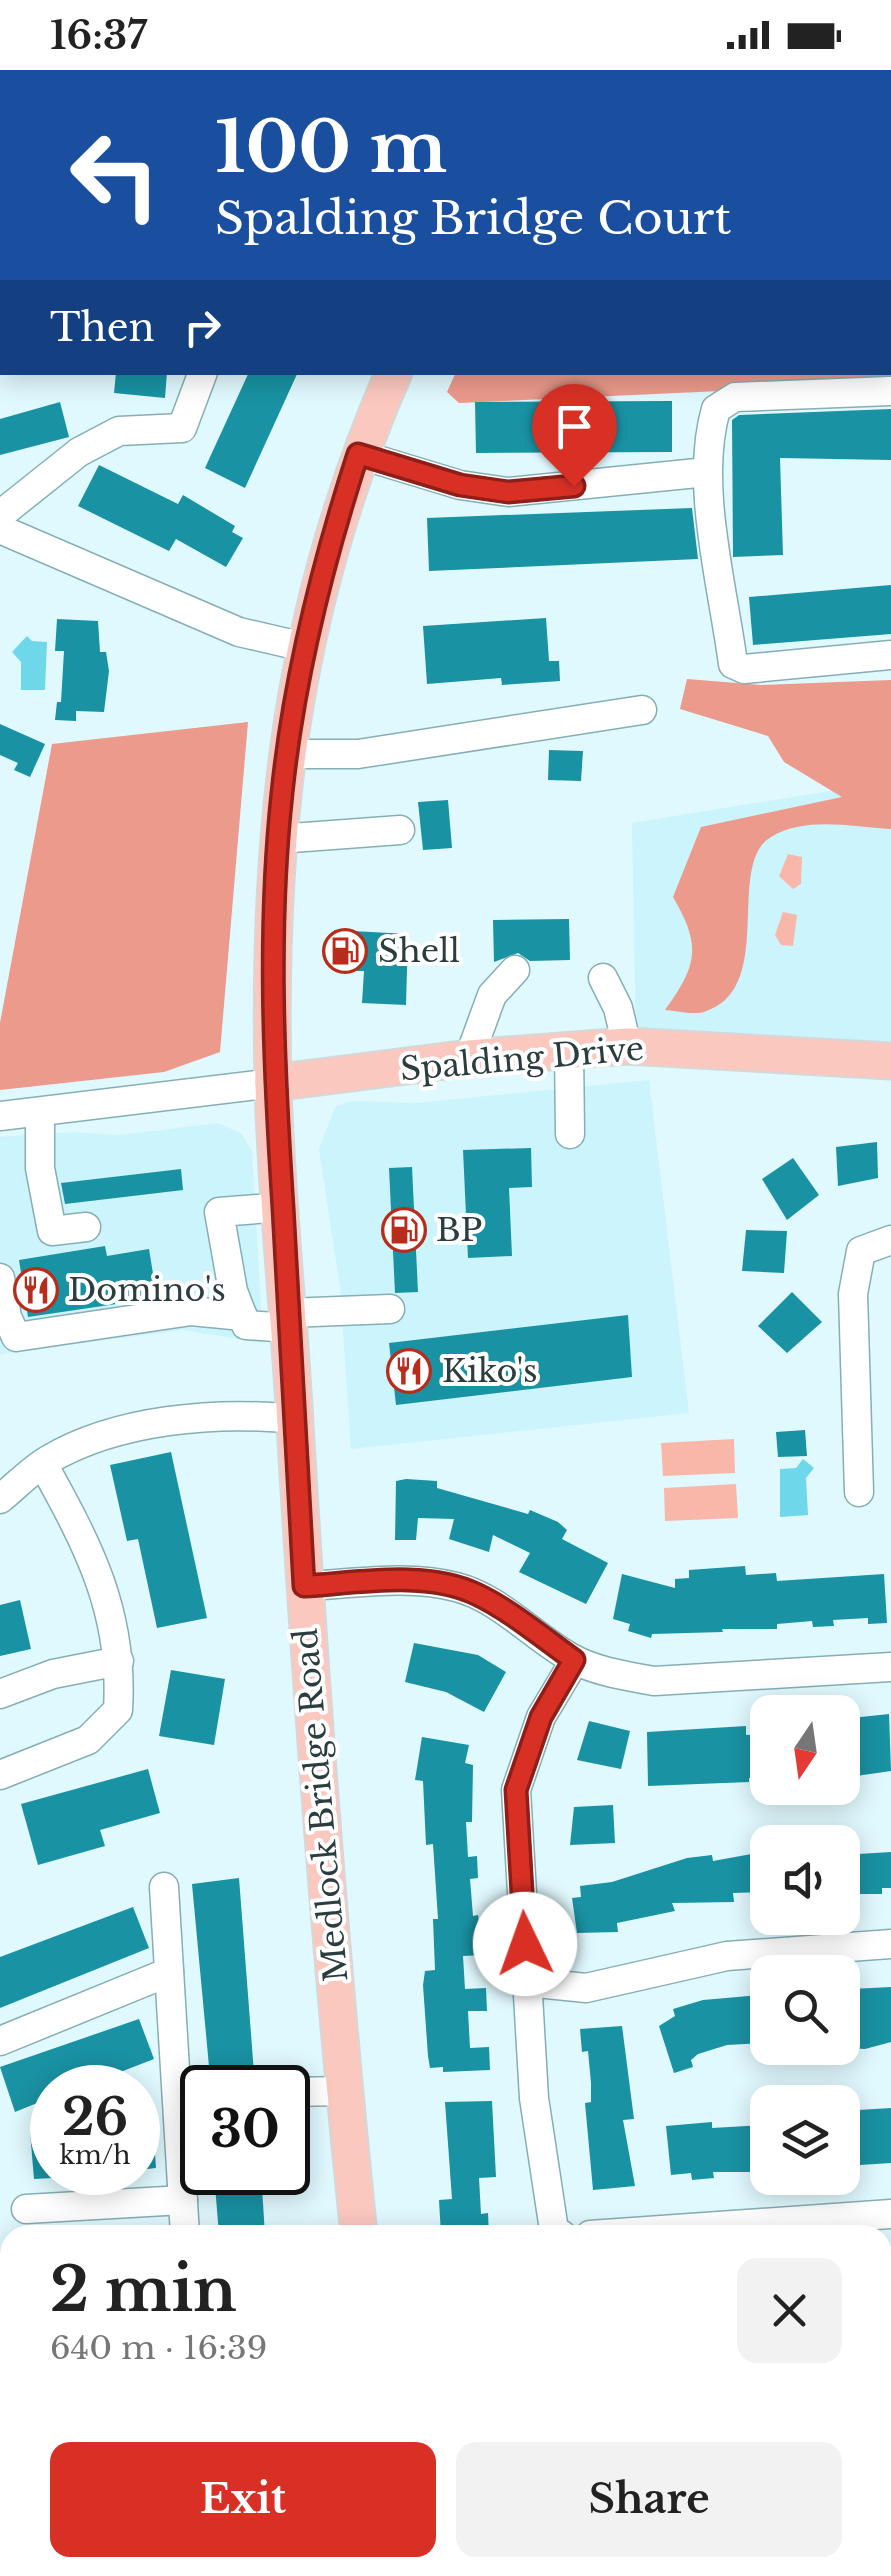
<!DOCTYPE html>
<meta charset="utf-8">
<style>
body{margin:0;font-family:"Libre Baskerville",serif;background:#f2f2f2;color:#222;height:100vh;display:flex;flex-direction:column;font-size:38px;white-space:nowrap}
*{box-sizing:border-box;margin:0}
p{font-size:32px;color:#767676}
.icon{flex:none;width:55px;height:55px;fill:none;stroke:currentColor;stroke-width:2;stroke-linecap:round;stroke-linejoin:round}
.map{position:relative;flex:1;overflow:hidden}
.drawer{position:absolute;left:0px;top:2155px;width:892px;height:352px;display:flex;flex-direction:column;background:#fff;border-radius:30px 30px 0 0;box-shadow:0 5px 25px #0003}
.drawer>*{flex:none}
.top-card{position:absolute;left:0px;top:0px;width:892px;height:305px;box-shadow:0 5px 25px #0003;background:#1a4fa0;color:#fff;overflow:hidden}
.needle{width:65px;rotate:193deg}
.tools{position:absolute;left:750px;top:1625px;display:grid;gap:20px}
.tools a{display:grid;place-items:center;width:110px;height:110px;border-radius:20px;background:#fff;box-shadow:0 5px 25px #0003;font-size:50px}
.speed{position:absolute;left:30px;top:1995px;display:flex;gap:20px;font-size:50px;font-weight:700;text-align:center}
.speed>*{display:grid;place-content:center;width:130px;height:130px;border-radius:50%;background:#fff;box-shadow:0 5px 25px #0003;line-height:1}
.speed small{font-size:25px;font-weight:400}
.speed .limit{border:5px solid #111;border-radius:15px;background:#fff;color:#111}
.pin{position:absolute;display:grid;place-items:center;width:85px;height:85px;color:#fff;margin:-102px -42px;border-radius:50% 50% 50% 0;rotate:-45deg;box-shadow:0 0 10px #0007}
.pin .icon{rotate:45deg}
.me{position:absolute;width:110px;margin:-55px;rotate:357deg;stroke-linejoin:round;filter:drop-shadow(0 0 8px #0008)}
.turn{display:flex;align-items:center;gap:35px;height:210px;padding:0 50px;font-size:45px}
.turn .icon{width:130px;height:130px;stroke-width:2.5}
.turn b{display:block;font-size:70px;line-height:85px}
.then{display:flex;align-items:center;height:95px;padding:0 50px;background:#0003;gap:20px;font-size:38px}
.round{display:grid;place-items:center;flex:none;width:105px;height:105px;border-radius:20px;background:#f2f2f2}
.summary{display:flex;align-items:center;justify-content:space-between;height:170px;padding:0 50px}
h1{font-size:60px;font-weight:800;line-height:75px}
.cta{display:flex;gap:20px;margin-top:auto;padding:20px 50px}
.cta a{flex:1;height:115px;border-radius:20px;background:#d93025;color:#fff;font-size:40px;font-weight:800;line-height:115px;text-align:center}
.cta a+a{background:#f2f2f2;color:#222}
.status{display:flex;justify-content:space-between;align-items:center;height:70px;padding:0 50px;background:#fff;direction:ltr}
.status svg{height:28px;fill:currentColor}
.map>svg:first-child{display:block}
.built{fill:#cbf4fc}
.green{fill:#f9b7aa}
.forest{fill:#eb9a8b}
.water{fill:#6ed7e9}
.building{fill:#1992a3}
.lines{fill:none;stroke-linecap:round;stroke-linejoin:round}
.minor-casing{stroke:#86aeb5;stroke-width:31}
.major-casing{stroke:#d5d8d9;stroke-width:39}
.minor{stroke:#fff;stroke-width:28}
.major{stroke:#fbc8bf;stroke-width:35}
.route-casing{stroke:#8d1f18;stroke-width:25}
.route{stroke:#d93025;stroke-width:18}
.labels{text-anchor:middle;stroke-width:8;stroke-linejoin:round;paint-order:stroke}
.poi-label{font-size:32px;fill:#2c3d40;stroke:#fff;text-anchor:start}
.street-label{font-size:32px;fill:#2c3d40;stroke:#fff}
</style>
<div class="status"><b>16:37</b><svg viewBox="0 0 49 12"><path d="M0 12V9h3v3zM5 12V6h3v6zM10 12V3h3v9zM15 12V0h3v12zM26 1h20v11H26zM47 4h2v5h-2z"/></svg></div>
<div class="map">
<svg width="891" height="2506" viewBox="0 0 891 2506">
<rect width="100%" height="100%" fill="#e0f9fe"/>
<g class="built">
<path d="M891 711V990L636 974 632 753Z"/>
<path d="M649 1010 689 1343 351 1379 340 1217 319 1079 335 1037 352 1031 416 1033Z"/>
<path d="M218 1053 242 1064 252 1081 263 1273 183 1260 0 1284V1067L73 1062 119 1065Z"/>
</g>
<g class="green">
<path d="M788 784 802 787 801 814 793 819 779 806Z"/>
<path d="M783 842 797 845 793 876 781 875 775 865Z"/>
<path d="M734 1369 735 1403 663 1406 661 1373Z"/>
<path d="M736 1414 738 1448 665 1451 664 1418Z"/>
</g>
<g class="forest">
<path d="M891 280V313L459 333 447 322 456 302H890Z"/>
<path d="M687 609 761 615 891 610V759C852 757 806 746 771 767 724 795 778 919 704 942 694 945 676 941 665 940 697 896 702 876 673 827L701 757 842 727 784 692 768 666 680 639Z"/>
<path d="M248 652 220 982 164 1002 0 1020V953L52 674Z"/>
</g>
<g class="water">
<path d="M27 566 32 571 47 572 45 620H21V592L12 582Z"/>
<path d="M803 1389 814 1398 806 1408 808 1445 780 1447V1399L796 1398Z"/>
</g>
<g class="building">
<path d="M116 302H167L165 328 114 323Z"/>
<path d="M249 302H298L245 418 205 398Z"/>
<path d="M672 331V382L476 383 475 332Z"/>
<path d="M60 332 69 367 0 385V349Z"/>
<path d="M891 339V390L780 388 783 485 733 487 732 350 739 345Z"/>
<path d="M99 395 178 434 183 425 235 456 232 462 243 468 226 497 176 469 169 481 78 436Z"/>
<path d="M692 438 698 489 429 501 427 448Z"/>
<path d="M891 515V564L753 575 749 527Z"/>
<path d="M546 548 549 591H559L560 611 502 615 501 608 427 614 423 556Z"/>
<path d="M57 549 98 551 100 582H106L109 601 104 642 76 641V651L55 650 57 632H61L64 581H55Z"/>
<path d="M0 654 45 674 30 707 14 700 18 693 0 685Z"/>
<path d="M549 680 583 681 581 711 548 710Z"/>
<path d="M448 730 452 778 423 780 418 732Z"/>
<path d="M569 849 570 890 530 891 518 883 494 892 493 850Z"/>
<path d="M334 860 408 864 406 935 362 933 364 901H335Z"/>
<path d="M877 1072 878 1108 838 1116 836 1077Z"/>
<path d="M531 1078 532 1117 509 1118 512 1186 468 1188 463 1080Z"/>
<path d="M793 1088 819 1125 787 1150 762 1109Z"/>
<path d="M412 1097 418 1222 395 1223 389 1098Z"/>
<path d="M181 1099 183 1120 65 1134 61 1113Z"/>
<path d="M746 1160 787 1161 784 1203 742 1201Z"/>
<path d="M105 1176 107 1186 149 1179 157 1228 28 1247 19 1190Z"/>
<path d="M792 1222 822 1252 787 1283 758 1256Z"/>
<path d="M628 1245 632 1307 396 1335 389 1273Z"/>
<path d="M805 1360 807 1386 778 1387 776 1362Z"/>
<path d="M171 1382 207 1548 157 1558 138 1469 127 1471 110 1395Z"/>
<path d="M406 1409 437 1411V1418L528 1444 530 1440 558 1452 567 1460 562 1469 608 1493 586 1534 519 1502 530 1483 493 1465 489 1482 449 1469 454 1449 418 1448 416 1470H395L396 1411Z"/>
<path d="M745 1496 746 1505 776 1503 777 1511 884 1504 887 1553 868 1554V1548L833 1550 834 1556 813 1557 812 1551 777 1554V1559H722L723 1562 652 1564 651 1568 628 1561 630 1554 613 1549 622 1504 675 1518V1509L689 1508V1500Z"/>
<path d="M20 1530 31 1579 0 1586V1535Z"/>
<path d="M414 1573 478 1585 506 1602 484 1642 446 1622 405 1612Z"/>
<path d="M171 1600 225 1609 214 1675 159 1666Z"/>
<path d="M889 1644 891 1701 842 1708V1649Z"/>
<path d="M589 1651 630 1661 621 1699 577 1690Z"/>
<path d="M746 1656V1665L768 1664V1707L749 1708V1712L648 1716 647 1662Z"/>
<path d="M422 1667 469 1675 465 1693 473 1695 472 1752H466L468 1787 477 1786 478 1808 470 1809 473 1846 478 1845 483 1885 463 1886 465 1919 486 1918 487 1941H468L470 1978 489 1977 490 2000 443 2002V1997L430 1998 428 1986 423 1915 425 1901 435 1900 433 1849H438L433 1774 426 1775 423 1711 415 1710Z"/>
<path d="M148 1699 160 1743 100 1760 105 1776 38 1795 21 1734Z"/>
<path d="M613 1735 615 1773 570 1775 574 1737Z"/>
<path d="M768 1781V1822L733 1823 734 1832 672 1833 675 1841 617 1853 618 1862 577 1863 572 1828 581 1827 580 1816 612 1812 687 1788 712 1785 713 1791Z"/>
<path d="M891 1782V1818H882V1824H842V1785Z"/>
<path d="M239 1808 254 2003 210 2007 192 1814Z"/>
<path d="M133 1837 149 1878 0 1938V1887Z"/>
<path d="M891 1917V1972L865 1979 842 1978V1945L844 1940 853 1939 852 1919Z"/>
<path d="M760 1925 763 1973 727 1975 698 1984 691 1990 693 1997 674 2003 659 1956 675 1946 673 1939 703 1930Z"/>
<path d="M139 1949 154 1989 79 2018H52V2027L15 2042 0 1997Z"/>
<path d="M622 1956 634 2049 623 2050 635 2116 593 2120 585 2033 591 2032V2013L588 1981 582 1982 580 1959Z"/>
<path d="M492 2031 496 2107 479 2108 481 2144 488 2143 489 2165H441L439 2130 452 2129 445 2032Z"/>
<path d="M891 2038V2093L860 2095 859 2088 842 2089V2041Z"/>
<path d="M712 2052V2058L765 2055 768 2102H713L714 2108 692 2110 691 2103 671 2105 666 2056Z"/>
<path d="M153 2055 156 2098 138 2100V2056Z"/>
<path d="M52 2061 53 2108 34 2109 30 2062Z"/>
<path d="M261 2102 265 2165H219L214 2103Z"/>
</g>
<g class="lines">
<g class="minor-casing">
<g id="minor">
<path d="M890 115H891"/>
<path d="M890 172H891"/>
<path d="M0 204 2 203"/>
<path d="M890 240H891"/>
<path d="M891 321 735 327 716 339C694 414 723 516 733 594L744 599 891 585"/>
<path d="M358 384 460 415 508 422 707 402"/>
<path d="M0 445 79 382 119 361 182 358 203 302"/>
<path d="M0 459 239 562 304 577"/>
<path d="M287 684H358L642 640"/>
<path d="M278 769 400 760"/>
<path d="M603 908 618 938 627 976"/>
<path d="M569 979 570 1064"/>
<path d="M469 988 492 925 515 900"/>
<path d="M40 1042V1098L52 1161 86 1157"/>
<path d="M0 1046 273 1013"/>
<path d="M283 1137 219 1142 233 1221 246 1255 289 1258"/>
<path d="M0 1208 7 1247 16 1267 191 1241 243 1246"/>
<path d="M288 1243 390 1239"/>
<path d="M859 1422 853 1224 861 1181 891 1170"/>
<path d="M0 1429C15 1417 31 1400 48 1390 117 1349 216 1341 295 1349"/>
<path d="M304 1516C353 1514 408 1504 456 1517 500 1528 534 1568 573 1589 598 1602 627 1606 654 1611L891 1597"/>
<path d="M0 1624 53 1604 119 1591"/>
<path d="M0 1705 88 1670 118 1640C124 1543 89 1477 43 1394"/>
<path d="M164 1817 185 2165"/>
<path d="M527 1912 586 1918 727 1886 891 1874"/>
<path d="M0 1971 169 1902"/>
<path d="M288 2022 344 2021"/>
<path d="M177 2026 202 2025"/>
<path d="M26 2139 183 2130"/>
<path d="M562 2165 554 2160 534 2028 516 1720 541 1647 575 1590"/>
<path d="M590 2165 891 2144"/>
<path d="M0 2384 10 2383"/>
<path d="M882 2487H891"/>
<path d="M199 2498 200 2506"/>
</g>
</g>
<g class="major-casing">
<g id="major">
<path d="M541 2 542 0"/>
<path d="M273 1013 469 988 627 976 891 991"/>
<path d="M359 2165C331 1895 311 1625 295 1354 289 1241 276 1127 273 1014 267 759 291 538 394 302"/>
<path d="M378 2498 379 2506"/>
</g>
</g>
<use href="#minor" class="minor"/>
<use href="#major" class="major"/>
</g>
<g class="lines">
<g class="route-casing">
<path id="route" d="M525 1874 516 1720 541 1647 574 1590C543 1568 510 1540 476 1524 426 1500 357 1513 304 1516 298 1390 291 1264 283 1138 274 1000 267 861 282 723 294 606 322 495 358 384L460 415 508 422 574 416"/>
</g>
<use href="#route" class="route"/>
</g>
<defs>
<g id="fuel-ring" transform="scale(2.25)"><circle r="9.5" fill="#fff" stroke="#b92c1b" stroke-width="1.5"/><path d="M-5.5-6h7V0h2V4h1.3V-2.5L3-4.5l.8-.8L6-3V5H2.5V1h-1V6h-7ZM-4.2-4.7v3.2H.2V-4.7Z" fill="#b92c1b"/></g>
<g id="restaurant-ring" transform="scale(2.25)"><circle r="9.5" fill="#fff" stroke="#b92c1b" stroke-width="1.5"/><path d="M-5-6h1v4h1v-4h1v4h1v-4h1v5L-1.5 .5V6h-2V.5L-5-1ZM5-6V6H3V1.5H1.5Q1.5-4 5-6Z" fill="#b92c1b"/></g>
</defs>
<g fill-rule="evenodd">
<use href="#fuel-ring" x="345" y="881"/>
<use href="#fuel-ring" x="404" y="1160"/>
<use href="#restaurant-ring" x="36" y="1220"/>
<use href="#restaurant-ring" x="409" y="1301"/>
</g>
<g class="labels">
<g class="poi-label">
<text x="378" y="892">Shell</text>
<text x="436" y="1171">BP</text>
<text x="68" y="1231">Domino's</text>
<text x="442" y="1312">Kiko's</text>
</g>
<g class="street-label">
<text transform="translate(522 989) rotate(-5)" y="11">Spalding Drive</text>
<text transform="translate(321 1735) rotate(-95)" y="11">Medlock Bridge Road</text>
</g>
</g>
</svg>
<div class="tools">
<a><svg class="needle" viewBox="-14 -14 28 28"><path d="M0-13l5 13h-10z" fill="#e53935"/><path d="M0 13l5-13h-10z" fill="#767676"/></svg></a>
<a><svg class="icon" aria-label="sound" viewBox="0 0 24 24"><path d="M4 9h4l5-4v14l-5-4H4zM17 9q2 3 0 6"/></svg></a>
<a><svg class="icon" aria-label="search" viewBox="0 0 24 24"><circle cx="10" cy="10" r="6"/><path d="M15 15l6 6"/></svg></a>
<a><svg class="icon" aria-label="layers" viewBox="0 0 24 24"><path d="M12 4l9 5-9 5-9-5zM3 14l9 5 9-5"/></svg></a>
</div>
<div class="speed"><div>26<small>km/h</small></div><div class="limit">30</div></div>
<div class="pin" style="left:574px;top:416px;background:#d93025"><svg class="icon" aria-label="arrive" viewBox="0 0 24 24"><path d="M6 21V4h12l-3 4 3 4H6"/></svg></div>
<svg class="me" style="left:525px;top:1874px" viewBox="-20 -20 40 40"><circle r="19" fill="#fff"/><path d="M0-13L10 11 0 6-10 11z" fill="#d93025"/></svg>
<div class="top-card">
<div class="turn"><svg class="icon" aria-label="left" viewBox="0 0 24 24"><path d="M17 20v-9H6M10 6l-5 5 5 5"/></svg><div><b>100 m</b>Spalding Bridge Court</div></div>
<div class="then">Then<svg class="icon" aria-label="right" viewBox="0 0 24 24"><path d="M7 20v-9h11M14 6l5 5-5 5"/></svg></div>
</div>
<section class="drawer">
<div class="summary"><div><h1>2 min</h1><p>640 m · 16:39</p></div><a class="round"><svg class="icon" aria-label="close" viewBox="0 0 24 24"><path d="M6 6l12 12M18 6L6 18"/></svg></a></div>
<div class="cta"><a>Exit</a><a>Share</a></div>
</section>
</div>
